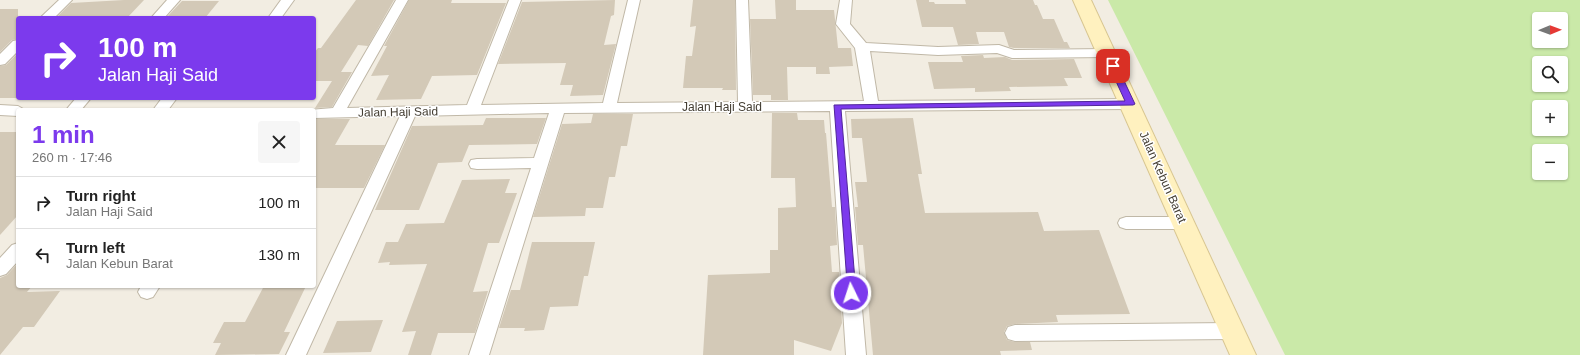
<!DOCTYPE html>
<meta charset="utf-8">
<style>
body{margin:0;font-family:Helvetica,sans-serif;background:#f6f6f6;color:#222;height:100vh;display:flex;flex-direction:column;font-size:15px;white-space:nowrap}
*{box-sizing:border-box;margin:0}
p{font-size:13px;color:#767676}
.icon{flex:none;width:22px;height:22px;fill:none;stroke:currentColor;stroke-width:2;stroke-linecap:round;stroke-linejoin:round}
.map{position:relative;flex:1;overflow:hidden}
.side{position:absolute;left:16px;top:108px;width:300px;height:180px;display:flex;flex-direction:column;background:#fff;border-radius:4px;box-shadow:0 1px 3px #0004}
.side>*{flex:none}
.hud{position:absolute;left:16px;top:16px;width:300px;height:84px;border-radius:4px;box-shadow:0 1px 3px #0004;background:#7c3aed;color:#fff;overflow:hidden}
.needle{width:26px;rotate:89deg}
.controls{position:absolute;left:1532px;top:12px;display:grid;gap:8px}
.controls a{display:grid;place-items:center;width:36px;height:36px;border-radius:4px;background:#fff;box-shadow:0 1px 3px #0004;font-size:20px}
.pin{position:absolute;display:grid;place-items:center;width:34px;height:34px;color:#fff;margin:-17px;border-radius:8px;box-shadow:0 2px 6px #0006}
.me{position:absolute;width:44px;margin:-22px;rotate:356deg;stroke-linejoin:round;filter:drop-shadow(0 0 3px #0008)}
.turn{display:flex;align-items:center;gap:14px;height:84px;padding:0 16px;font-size:18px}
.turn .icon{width:52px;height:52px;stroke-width:2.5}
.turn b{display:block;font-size:28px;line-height:34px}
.round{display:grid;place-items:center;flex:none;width:42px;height:42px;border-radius:4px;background:#f6f6f6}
.headline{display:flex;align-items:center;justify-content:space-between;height:68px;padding:0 16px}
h1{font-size:24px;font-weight:600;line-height:30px;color:#7c3aed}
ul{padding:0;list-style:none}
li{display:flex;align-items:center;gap:12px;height:52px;padding:0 16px;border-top:1px solid #e0e0e0}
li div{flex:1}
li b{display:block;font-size:15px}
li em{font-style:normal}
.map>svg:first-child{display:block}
.green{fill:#cae9a8;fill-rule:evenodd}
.building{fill:#d3c9b7}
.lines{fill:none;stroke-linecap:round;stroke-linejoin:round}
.minor-casing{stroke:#c0b8a7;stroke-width:2}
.secondary-casing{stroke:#d8c691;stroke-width:2}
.minor{fill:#fff;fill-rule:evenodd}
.secondary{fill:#fff1bf;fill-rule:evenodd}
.route{fill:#7c3aed;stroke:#51269a}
.labels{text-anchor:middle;stroke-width:3;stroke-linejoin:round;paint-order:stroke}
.street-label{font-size:12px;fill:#433d32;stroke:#fff}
</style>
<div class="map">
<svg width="1580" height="355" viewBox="0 0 1580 355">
<rect width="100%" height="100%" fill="#f2ede2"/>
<path class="green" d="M1108 0H1580V355H1285ZM1539 19H1561V41H1539ZM1539 63H1561V85H1539ZM1539 107H1561V129H1539ZM1539 151H1561V173H1539Z"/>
<g class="building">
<path d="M124 0H144L127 18H56L71 3Z"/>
<path d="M356 0H394L368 46 358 45 341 72H352L332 107 315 108 332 81H314V53L318 48H321Z"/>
<path d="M409 0H452L451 3H506L477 75 432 76 421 99 376 100 389 75 371 76 387 46H384Z"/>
<path d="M615 0 614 15 611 16 604 45 616 44 603 95 570 96 573 85H560L566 63 498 64 522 2Z"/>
<path d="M693 0H735L736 90H722L723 88H683L686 56H692L696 26 690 27Z"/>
<path d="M775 0H796V10H834L838 48H851L853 66 829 67 830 74H816V67H787L788 100H771V95H753L750 19H776Z"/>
<path d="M916 0H929V2H934L935 4H966L965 0H1033L1035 5H1037L1043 19H1054L1064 42H1067L1070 48H1014L1009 47 1004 32H976L979 44 958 45 953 27H922Z"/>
<path d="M182 1H219L205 18H166Z"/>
<path d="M0 9H18V39L12 40 0 52Z"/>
<path d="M18 53V98H0V66L6 65Z"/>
<path d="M983 55 984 58 1005 57 1012 60 1074 59 1082 78H1064L1068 86 1009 87 1011 91 975 92V88L934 89 928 62H963L961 56Z"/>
<path d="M772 113H797L798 120H824L825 133H826L832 207H835L837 245 830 246 832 272H839L842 323 831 351 794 340V355H703L708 275 770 273V250H778V208L796 207 795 178H771Z"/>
<path d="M593 114H633L627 146H621L615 177H609L603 208H586L585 216 533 217 562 124 591 123Z"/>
<path d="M486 118H546L537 144 469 145 462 162 438 163 419 210H375L412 126 483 125Z"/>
<path d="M913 118 922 174H918L925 213 1038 212 1044 231 1099 230 1130 314 1056 315 1058 322 1015 324 1007 326 1004 332 1007 340 1015 342H1030L1032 350 1000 351 1001 355H873L863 245H858L855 207H858L855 182H867L862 138H852L851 119Z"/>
<path d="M314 119H350L335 145H385L364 188H314Z"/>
<path d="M0 132H18V215L0 235Z"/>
<path d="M510 179 505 193H517L499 243H488L473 292 488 291 475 333H438L431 355H408L416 331 402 332 427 264 389 265 390 262 378 263 386 242H398L406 224 444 223 462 180Z"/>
<path d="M532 242H595L588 276H584L578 306 550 307 544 330 524 331 525 328H499L511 290H520Z"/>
<path d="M18 263V286H32L27 292 60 291 34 327H23L0 355V278L7 275Z"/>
<path d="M264 286H306L284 332H290L279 354 215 355 221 343H213L224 322H245Z"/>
<path d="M383 320 371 352 323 353 337 321Z"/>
</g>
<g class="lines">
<g class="minor-casing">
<g id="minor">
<path d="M59 0H72L54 18H40Z"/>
<path d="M167 0H180L164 18H151Z"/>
<path d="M281 0H294L281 18H268Z"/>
<path d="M396 0H408L347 108 467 105 509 0H521L481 105 603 103 628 0H640L617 103 738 102 736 0H748L752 102 864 101 855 48 836 24 840 0H852L850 24 866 43 938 47 999 45 1014 50 1107 49 1112 50 1114 53 1112 56 1107 57 1012 58 997 53 938 55 870 51 878 101 1130 99 1135 101 1137 104 1135 107 1130 109 845 111 866 355H846L830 111 564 113 489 355H469L531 168 477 169 471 168 469 164 471 160 477 159 534 158 549 113 415 116 306 355H286L400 116 314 118V110H309L333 108Z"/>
<path d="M18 40V51L5 64 0 65V54L13 41Z"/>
<path d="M76 98H91L81 110H66Z"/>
<path d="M162 98H177L168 110H153Z"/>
<path d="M0 105 18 106 25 110H18V116L0 115Z"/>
<path d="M1126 217H1182L1188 219 1190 223 1188 227 1182 229H1126L1120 227 1118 223 1120 219Z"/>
<path d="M18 243V261L6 274 0 276V258L12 245Z"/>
<path d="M141 286H160L153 297 147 299 141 297 138 292Z"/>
<path d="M1232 323 1239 325 1241 331 1239 337 1232 339 1015 341 1008 339 1005 333 1008 327 1015 325Z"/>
</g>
</g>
<g class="secondary-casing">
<path id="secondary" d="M1073 0H1091L1256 355H1230Z"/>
</g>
<use href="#minor" class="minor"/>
<use href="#secondary" class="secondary"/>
</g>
<path class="route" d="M1113 63 1117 66 1135 104 1133 105 841 109 856 293 855 296H848L834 105 1125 101 1109 66Z"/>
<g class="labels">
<g class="street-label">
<text x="722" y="111">Jalan Haji Said</text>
<text transform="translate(398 112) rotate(-1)" y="4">Jalan Haji Said</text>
<text transform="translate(1163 177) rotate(66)" y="4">Jalan Kebun Barat</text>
</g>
</g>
</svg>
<div class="controls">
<a><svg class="needle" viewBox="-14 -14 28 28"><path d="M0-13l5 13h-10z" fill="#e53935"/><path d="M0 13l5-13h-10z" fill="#767676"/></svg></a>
<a><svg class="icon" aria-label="search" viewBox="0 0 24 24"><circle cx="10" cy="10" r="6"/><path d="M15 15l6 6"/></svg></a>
<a>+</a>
<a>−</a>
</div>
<div class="pin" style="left:1113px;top:66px;background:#d93025"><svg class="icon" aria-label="arrive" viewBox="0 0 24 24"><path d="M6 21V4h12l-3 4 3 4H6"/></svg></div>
<svg class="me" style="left:851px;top:293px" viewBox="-20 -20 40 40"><circle r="17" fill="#7c3aed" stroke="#fff" stroke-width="3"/><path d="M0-11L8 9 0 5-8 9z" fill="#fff"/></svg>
<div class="hud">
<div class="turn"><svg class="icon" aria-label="right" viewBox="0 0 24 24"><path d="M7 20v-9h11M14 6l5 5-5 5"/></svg><div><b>100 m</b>Jalan Haji Said</div></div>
</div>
<section class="side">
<div class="headline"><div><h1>1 min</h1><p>260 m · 17:46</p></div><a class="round"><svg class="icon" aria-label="close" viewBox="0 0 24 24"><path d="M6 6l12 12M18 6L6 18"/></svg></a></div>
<ul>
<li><svg class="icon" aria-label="right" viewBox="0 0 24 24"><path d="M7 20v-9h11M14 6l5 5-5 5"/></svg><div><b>Turn right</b><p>Jalan Haji Said</p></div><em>100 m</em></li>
<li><svg class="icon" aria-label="left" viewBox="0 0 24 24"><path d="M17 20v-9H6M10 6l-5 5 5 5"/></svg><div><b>Turn left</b><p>Jalan Kebun Barat</p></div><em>130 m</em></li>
</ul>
</section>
</div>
